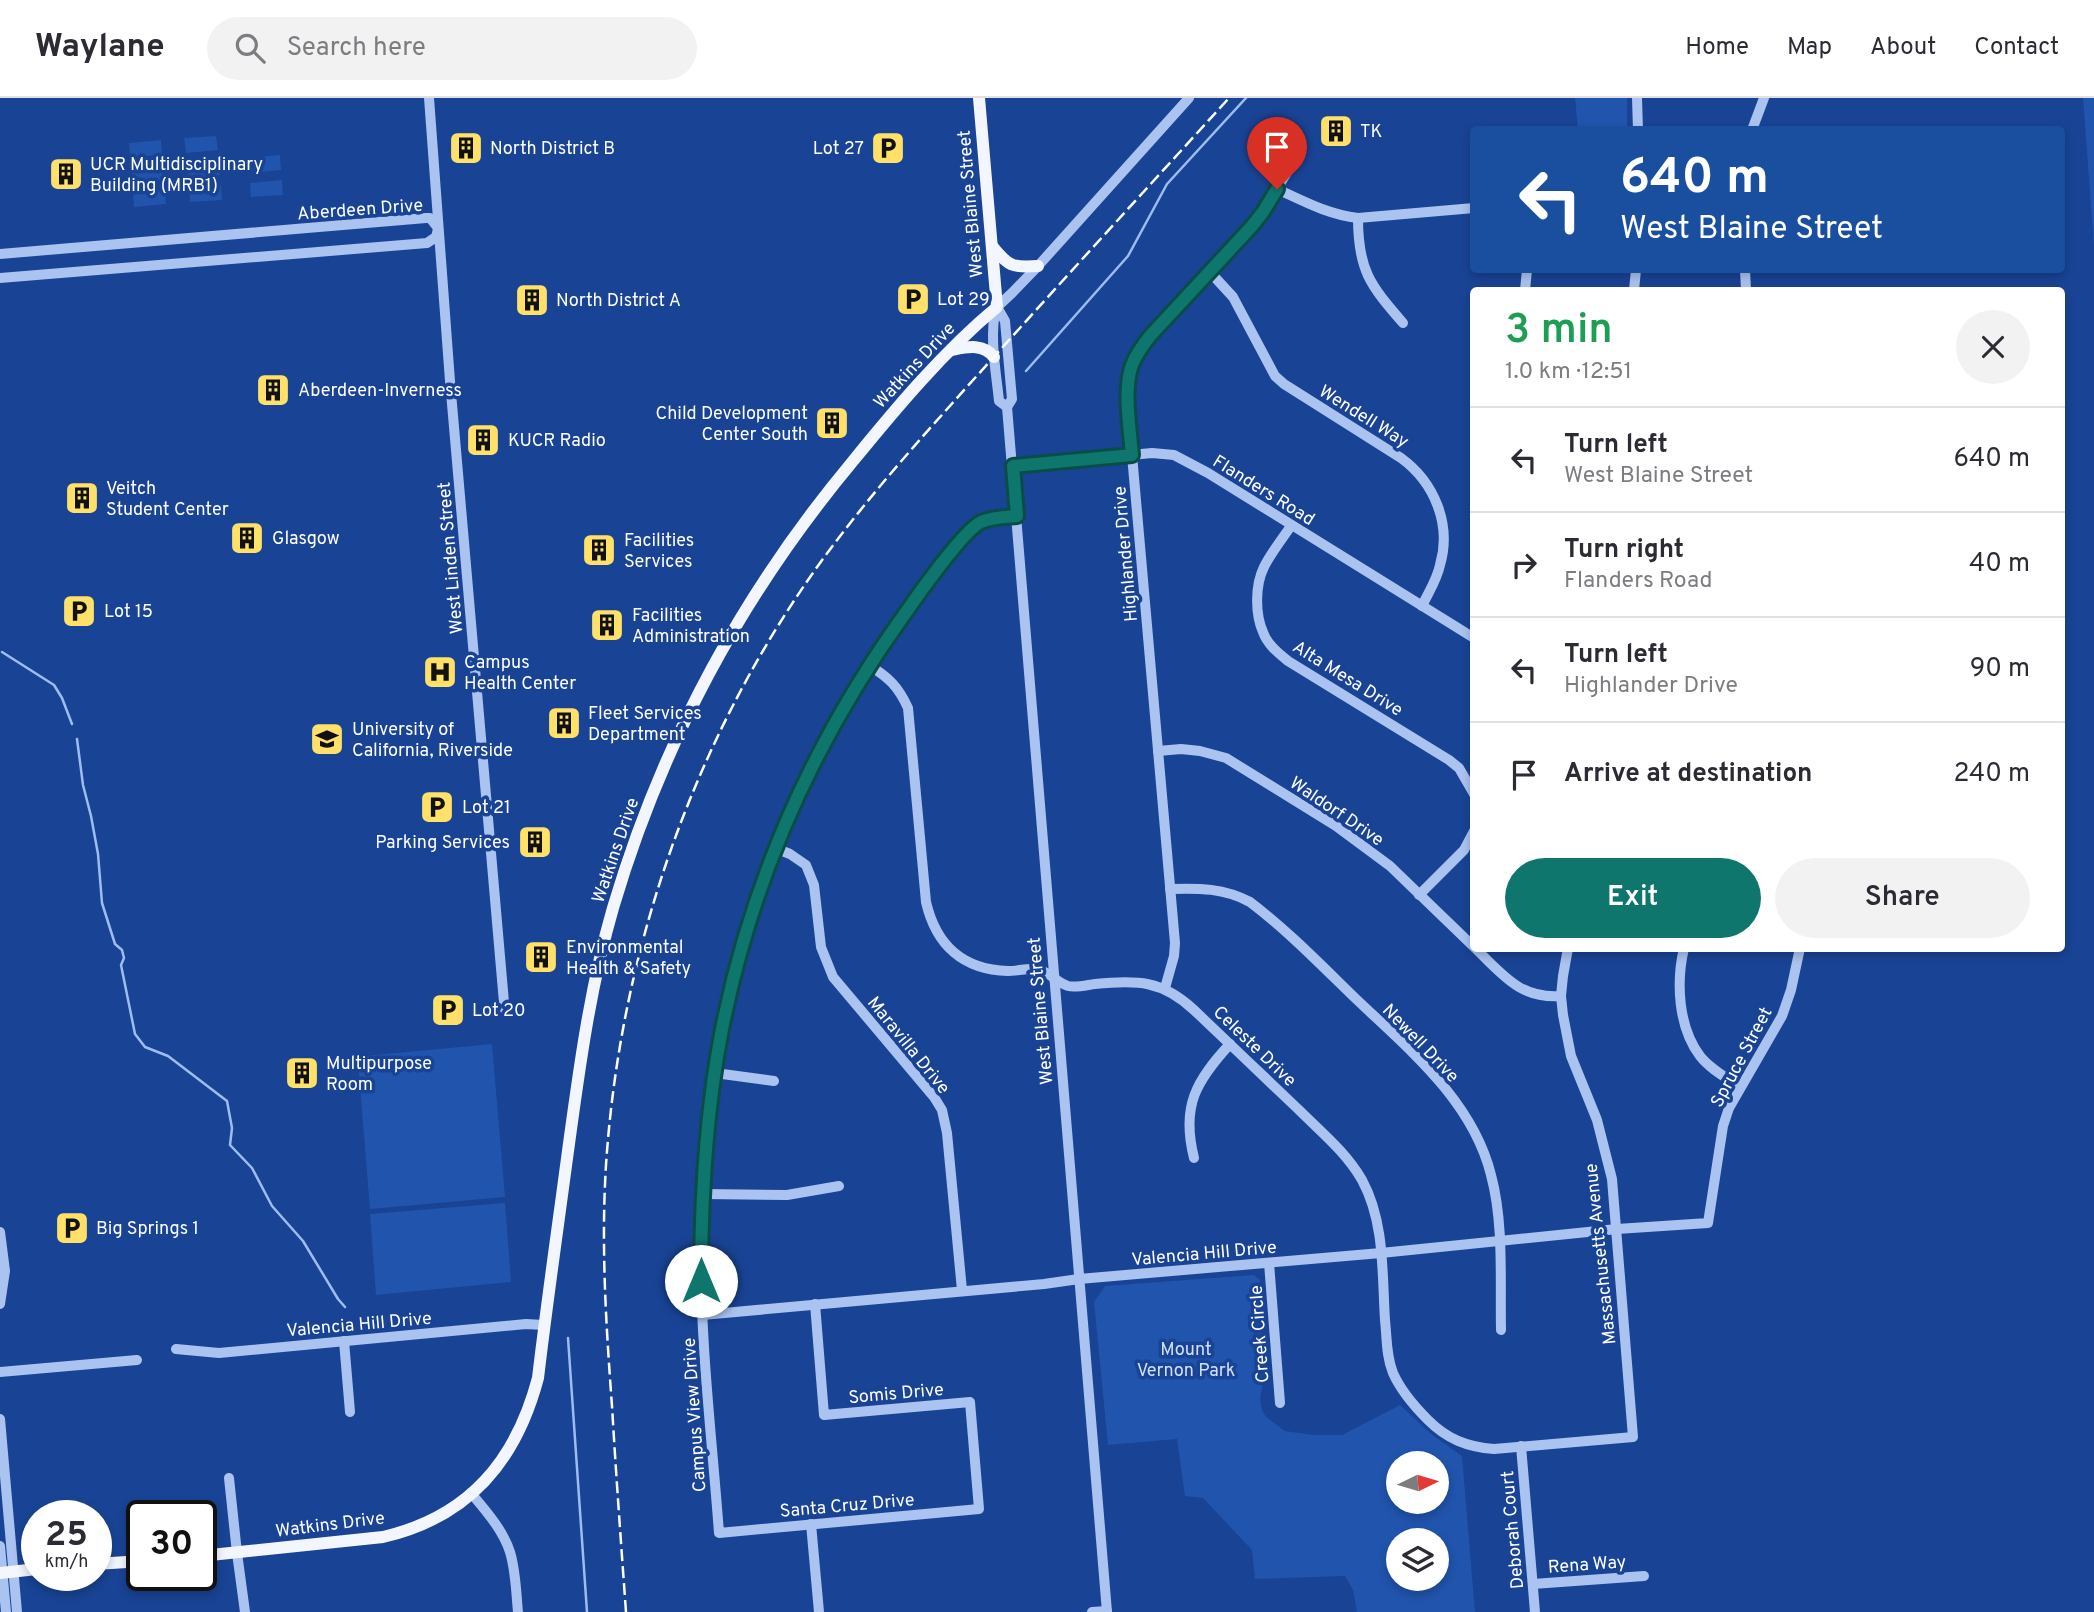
<!DOCTYPE html>
<meta charset="utf-8">
<style>
body{margin:0;font-family:Overpass,sans-serif;background:#f2f2f3;color:#2b2b33;height:100vh;display:flex;flex-direction:column;font-size:26px;white-space:nowrap}
*{box-sizing:border-box;margin:0}
p{font-size:23px;color:#7c7c81}
.icon{flex:none;width:38px;height:38px;fill:none;stroke:currentColor;stroke-width:2;stroke-linecap:round;stroke-linejoin:round}
.map{position:relative;flex:1;overflow:hidden}
.drawer{position:absolute;left:1470px;top:189px;width:595px;height:665px;display:flex;flex-direction:column;background:#fff;border-radius:7px;box-shadow:0 4px 10px #0003}
.drawer>*{flex:none}
.hud{position:absolute;left:1470px;top:28px;width:595px;height:147px;border-radius:7px;box-shadow:0 4px 10px #0003;background:#1a4fa0;color:#fff;overflow:hidden}
.needle{width:46px;rotate:85deg}
.fabs{position:absolute;left:1386px;top:1353px;display:grid;gap:14px}
.fabs a{display:grid;place-items:center;width:63px;height:63px;border-radius:50%;background:#fff;box-shadow:0 4px 10px #0003;font-size:35px}
.speed{position:absolute;left:21px;top:1402px;display:flex;gap:14px;font-size:35px;font-weight:700;text-align:center}
.speed>*{display:grid;place-content:center;width:91px;height:91px;border-radius:50%;background:#fff;box-shadow:0 4px 10px #0003;line-height:1}
.speed small{font-size:18px;font-weight:400}
.speed .limit{border:4px solid #111;border-radius:10px;background:#fff;color:#111}
.pin{position:absolute;display:grid;place-items:center;width:60px;height:60px;color:#fff;margin:-72px -30px;border-radius:50% 50% 50% 0;rotate:-45deg;box-shadow:0 0 7px #0007}
.pin .icon{rotate:45deg}
.me{position:absolute;width:77px;margin:-38px;rotate:0deg;stroke-linejoin:round;filter:drop-shadow(0 0 5px #0008)}
.turn{display:flex;align-items:center;gap:24px;height:147px;padding:0 35px;font-size:32px}
.turn .icon{width:91px;height:91px;stroke-width:2.5}
.turn b{display:block;font-size:49px;line-height:60px}
.round{display:grid;place-items:center;flex:none;width:74px;height:74px;border-radius:37px;background:#f2f2f3}
.headline{display:flex;align-items:center;justify-content:space-between;height:119px;padding:0 35px}
h1{font-size:42px;font-weight:600;line-height:52px;color:#1e9e55}
.cta{display:flex;gap:14px;margin-top:auto;padding:14px 35px}
.cta a{flex:1;height:80px;border-radius:42px;background:#0f766e;color:#fff;font-size:28px;font-weight:600;line-height:80px;text-align:center}
.cta a+a{background:#f2f2f3;color:#2b2b33}
ul{padding:0;list-style:none}
li{display:flex;align-items:center;gap:21px;height:105px;padding:0 35px;border-top:2px solid #e1e1e2}
li div{flex:1}
li b{display:block;font-size:26px}
li em{font-style:normal}
header{display:flex;align-items:center;gap:42px;box-sizing:border-box;height:98px;padding:0 35px;background:#fff;border-bottom:2px solid #e1e1e2}
header strong{font-size:33px}
nav{display:flex;gap:38px;margin-inline-start:auto;font-size:24px}
.search{width:490px;height:63px;background:#f2f2f3;display:flex;align-items:center;gap:18px;box-sizing:border-box;padding:0 24px;border-radius:38px;color:#7c7c81;font-size:26px}
.map>svg:first-child{display:block}
.green{fill:#2154ad;fill-rule:evenodd}
.lines{fill:none;stroke-linecap:round;stroke-linejoin:round}
.stream{stroke:#9dbdf2;stroke-width:2.5}
.minor{stroke:#aac3f0;stroke-width:10}
.major{stroke:#f3f6ff;stroke-width:12}
.rail{stroke:#fff;stroke-width:2.5;stroke-dasharray:12 5;stroke-linecap:butt}
.route-casing{stroke:#0a4d48;stroke-width:18}
.route{stroke:#0f766e;stroke-width:12}
.labels{text-anchor:middle;stroke-width:7;stroke-linejoin:round;paint-order:stroke}
.poi-label{font-size:18px;fill:#fff;stroke:#194394;text-anchor:start}
.street-label{font-size:18px;fill:#fff;stroke:#194394}
.park-label{font-size:18px;fill:#d1e0fb;stroke:#194394}
</style>
<header>
<strong>Waylane</strong>
<div class="search"><svg class="icon" aria-label="search" viewBox="0 0 24 24"><circle cx="10" cy="10" r="6"/><path d="M15 15l6 6"/></svg>Search here</div>
<nav><a>Home</a><a>Map</a><a>About</a><a>Contact</a></nav>
</header>
<div class="map">
<svg width="2094" height="1514" viewBox="0 0 2094 1514">
<rect width="100%" height="100%" fill="#194394"/>
<g class="green">
<path d="M1575 0H1627V31H1578Z"/>
<path d="M2083 0H2094V148Z"/>
<path d="M216 38 218 52 186 55 184 40Z"/>
<path d="M161 42 162 57 130 59 129 45Z"/>
<path d="M280 57 281 72 249 75 248 60Z"/>
<path d="M218 62 220 77 188 80 187 65Z"/>
<path d="M163 67 164 82 132 84 131 70Z"/>
<path d="M282 82 283 97 251 99 250 85Z"/>
<path d="M221 87 222 102 190 104 189 90Z"/>
<path d="M165 92 166 106 134 109 133 94Z"/>
<path d="M492 946 505 1099 370 1111 358 965 364 958Z"/>
<path d="M505 1105 511 1184 376 1197 370 1116Z"/>
<path d="M1254 1177 1260 1182 1261 1190 1266 1270 1260 1300 1262 1312 1266 1319 1285 1333 1313 1337H1342L1400 1307 1431 1336 1462 1358 1475 1514H1357L1353 1492 1345 1478 1255 1481 1252 1452 1203 1400 1185 1398 1177 1341 1108 1347 1094 1204 1105 1188ZM1398 1365H1437V1404H1398ZM1398 1442H1437V1480H1398Z"/>
</g>
<g class="lines">
<g class="stream">
<path d="M1026 273 1128 158 1167 86 1246 0"/>
<path d="M2 554 54 587 62 600 72 626"/>
<path d="M77 641 83 687 91 718 98 756 102 805 115 846 122 852 124 860 121 867 135 936 145 949 168 958 227 1003 232 1030 230 1047 252 1070 272 1108 303 1143 338 1201 345 1209"/>
<path d="M568 1240 587 1514"/>
</g>
<g class="minor">
<path d="M429 0 450 283 505 916"/>
<path d="M1637 0 1638 32"/>
<path d="M1752 32 1764 0"/>
<path d="M1277 91C1303 103 1329 117 1358 120L1474 110"/>
<path d="M1358 120C1358 172 1370 187 1403 225"/>
<path d="M0 156 426 120H430L438 130"/>
<path d="M1745 172 1746 192"/>
<path d="M1210 174 1233 199 1275 278 1284 286 1401 360C1434 384 1452 426 1440 467 1437 482 1428 495 1422 508"/>
<path d="M0 180 427 145 436 139 438 131"/>
<path d="M1525 192 1527 172"/>
<path d="M1634 192 1636 172"/>
<path d="M996 209C989 240 996 272 999 303L1007 309"/>
<path d="M997 209 1005 223 1012 301 1007 309 1107 1514"/>
<path d="M997 209 1012 195 1038 168 1189 0"/>
<path d="M1013 368 1152 355 1174 357 1208 375 1474 540"/>
<path d="M1291 428C1282 441 1271 455 1264 469 1255 487 1255 516 1263 534 1267 546 1278 555 1288 563L1449 662 1459 670 1474 696"/>
<path d="M869 567C889 580 898 588 908 610L926 804C936 847 963 872 1008 873 1018 873 1031 869 1040 872 1050 875 1058 885 1068 888 1076 890 1087 887 1095 886 1137 882 1162 882 1194 912 1229 945 1263 978 1298 1011 1320 1033 1346 1054 1362 1082 1385 1124 1382 1176 1385 1222 1387 1240 1386 1258 1393 1275 1401 1293 1414 1308 1428 1322 1447 1341 1467 1349 1494 1351L1633 1339 1612 1081 1597 1022 1571 958 1563 917 1561 898 1563 878 1568 850"/>
<path d="M1158 653 1181 651 1200 653 1226 660 1336 728 1390 768 1474 849"/>
<path d="M775 750 790 756 806 767 814 787 821 849 833 879 934 999 942 1012 947 1035 962 1192"/>
<path d="M1170 791C1199 790 1224 790 1250 804 1287 832 1320 866 1353 898 1407 950 1472 1001 1491 1077 1504 1125 1500 1182 1501 1232"/>
<path d="M1419 797 1464 752 1474 733"/>
<path d="M1475 850C1503 877 1520 901 1561 898"/>
<path d="M1684 850C1676 884 1678 929 1700 958 1710 971 1727 980 1740 989"/>
<path d="M1165 890 1174 858 1175 845 1132 357 1128 286 1132 267 1140 252 1150 238 1252 128 1263 114 1288 73"/>
<path d="M715 975 774 983"/>
<path d="M1194 1060C1181 1008 1196 983 1230 946"/>
<path d="M702 1096 787 1097 839 1088"/>
<path d="M0 1134 5 1173 0 1206"/>
<path d="M1269 1165 1280 1305"/>
<path d="M815 1206 824 1317 970 1304 979 1411 719 1435C712 1340 700 1244 701 1148 703 928 765 716 891 535 909 508 929 483 949 458 958 447 967 433 979 425 989 419 1005 419 1017 418"/>
<path d="M702 1217 1044 1186 1079 1181 1381 1155 1617 1131 1708 1125 1723 1028 1729 1010 1782 918 1791 892 1800 850"/>
<path d="M344 1243 350 1314"/>
<path d="M176 1251 219 1255 526 1226 544 1227"/>
<path d="M0 1274 137 1262"/>
<path d="M0 1321 17 1514"/>
<path d="M1521 1348 1535 1514"/>
<path d="M229 1380 237 1455 245 1514"/>
<path d="M471 1395C486 1413 503 1432 510 1454 516 1474 516 1494 518 1514"/>
<path d="M811 1426 819 1514"/>
<path d="M0 1448 6 1514"/>
<path d="M1533 1486 1644 1478"/>
<path d="M1092 1514 1107 1513"/>
</g>
<g class="major">
<path d="M992 148C1008 168 1012 170 1038 168"/>
<path d="M951 252C967 249 983 245 994 259"/>
<path d="M201 1458 383 1439C469 1419 516 1363 538 1280 547 1204 558 1128 568 1053 579 972 590 889 613 810 662 644 742 496 853 363 897 309 943 254 997 209L979 0"/>
<path d="M96 1466 142 1463"/>
<path d="M0 1475 37 1471"/>
</g>
<path class="rail" d="M626 1514C621 1445 616 1376 612 1308 606 1227 601 1147 606 1067 620 853 694 640 820 465 872 393 932 328 992 261 1070 174 1150 87 1229 0"/>
</g>
<g class="lines">
<g class="route-casing">
<path id="route" d="M701 1183C701 1099 706 1013 722 931 752 781 815 641 904 517 917 498 963 433 981 424 992 419 1006 419 1017 418L1013 368 1132 357C1130 331 1123 291 1132 267 1136 256 1143 247 1150 238L1252 128 1263 114 1277 91"/>
</g>
<use href="#route" class="route"/>
</g>
<defs>
<g id="building-square" transform="scale(1.75)"><rect x="-9" y="-9" width="18" height="18" rx="4" fill="#ffe169" stroke="#194394"/><path d="M-4-6H4V6H1V3H-1V6H-4ZM-2.5-4.3h1.7v1.8h-1.7ZM.8-4.3h1.7v1.8H.8ZM-2.5-1h1.7V.8h-1.7ZM.8-1h1.7V.8H.8Z" fill="#111"/></g>
<g id="parking-square" transform="scale(1.75)"><rect x="-9" y="-9" width="18" height="18" rx="4" fill="#ffe169" stroke="#194394"/><path d="M-3.5-5.5H1a3.5 3.5 0 0 1 0 7H-1V5.5H-3.5ZM-1-3.4V-.6H.8a1.4 1.4 0 0 0 0-2.8Z" fill="#111"/></g>
<g id="hospital-square" transform="scale(1.75)"><rect x="-9" y="-9" width="18" height="18" rx="4" fill="#ffe169" stroke="#194394"/><path d="M-5-5h3v3.5h4V-5h3V5h-3V1.5h-4V5h-3Z" fill="#111"/></g>
<g id="university-square" transform="scale(1.75)"><rect x="-9" y="-9" width="18" height="18" rx="4" fill="#ffe169" stroke="#194394"/><path d="M0-5L7-2L0 1L-7-2ZM-4 1L0 2.5L4 1V4Q0 6-4 4Z" fill="#111"/></g>
</defs>
<g fill-rule="evenodd">
<use href="#building-square" x="1336" y="33"/>
<use href="#building-square" x="466" y="50"/>
<use href="#parking-square" x="888" y="50"/>
<use href="#building-square" x="66" y="76"/>
<use href="#parking-square" x="913" y="201"/>
<use href="#building-square" x="532" y="202"/>
<use href="#building-square" x="273" y="292"/>
<use href="#building-square" x="832" y="325"/>
<use href="#building-square" x="483" y="342"/>
<use href="#building-square" x="82" y="400"/>
<use href="#building-square" x="247" y="440"/>
<use href="#building-square" x="599" y="452"/>
<use href="#parking-square" x="79" y="513"/>
<use href="#building-square" x="607" y="527"/>
<use href="#hospital-square" x="440" y="574"/>
<use href="#building-square" x="564" y="625"/>
<use href="#university-square" x="327" y="641"/>
<use href="#parking-square" x="437" y="709"/>
<use href="#building-square" x="535" y="744"/>
<use href="#building-square" x="541" y="859"/>
<use href="#parking-square" x="448" y="912"/>
<use href="#building-square" x="302" y="975"/>
<use href="#parking-square" x="72" y="1130"/>
</g>
<g class="labels">
<g class="poi-label">
<text x="1360" y="39">TK</text>
<text x="490" y="56">North District B</text>
<text x="864" y="56" text-anchor="end">Lot 27</text>
<text x="90" y="72">UCR Multidisciplinary<tspan x="90" dy="21">Building (MRB1)</tspan></text>
<text x="937" y="207">Lot 29</text>
<text x="556" y="208">North District A</text>
<text x="298" y="298">Aberdeen-Inverness</text>
<text x="808" y="321" text-anchor="end">Child Development<tspan x="808" dy="21">Center South</tspan></text>
<text x="508" y="348">KUCR Radio</text>
<text x="106" y="396">Veitch<tspan x="106" dy="21">Student Center</tspan></text>
<text x="272" y="446">Glasgow</text>
<text x="624" y="448">Facilities<tspan x="624" dy="21">Services</tspan></text>
<text x="104" y="519">Lot 15</text>
<text x="632" y="523">Facilities<tspan x="632" dy="21">Administration</tspan></text>
<text x="464" y="570">Campus<tspan x="464" dy="21">Health Center</tspan></text>
<text x="588" y="621">Fleet Services<tspan x="588" dy="21">Department</tspan></text>
<text x="352" y="637">University of<tspan x="352" dy="21">California, Riverside</tspan></text>
<text x="462" y="715">Lot 21</text>
<text x="510" y="750" text-anchor="end">Parking Services</text>
<text x="566" y="855">Environmental<tspan x="566" dy="21">Health &amp; Safety</tspan></text>
<text x="472" y="918">Lot 20</text>
<text x="326" y="971">Multipurpose<tspan x="326" dy="21">Room</tspan></text>
<text x="96" y="1136">Big Springs 1</text>
</g>
<g class="street-label">
<text transform="translate(970 106) rotate(-95)" y="6">West Blaine Street</text>
<text transform="translate(360 111) rotate(-4)" y="6">Aberdeen Drive</text>
<text transform="translate(914 267) rotate(-47)" y="6">Watkins Drive</text>
<text transform="translate(1364 318) rotate(32)" y="6">Wendell Way</text>
<text transform="translate(1264 392) rotate(32)" y="6">Flanders Road</text>
<text transform="translate(1125 456) rotate(-95)" y="6">Highlander Drive</text>
<text transform="translate(450 460) rotate(-95)" y="6">West Linden Street</text>
<text transform="translate(1348 580) rotate(32)" y="6">Alta Mesa Drive</text>
<text transform="translate(1337 713) rotate(34)" y="6">Waldorf Drive</text>
<text transform="translate(615 752) rotate(-71)" y="6">Watkins Drive</text>
<text transform="translate(1040 913) rotate(-95)" y="6">West Blaine Street</text>
<text transform="translate(1421 945) rotate(46)" y="6">Newell Drive</text>
<text transform="translate(909 947) rotate(51)" y="6">Maravilla Drive</text>
<text transform="translate(1255 948) rotate(44)" y="6">Celeste Drive</text>
<text transform="translate(1741 959) rotate(-62)" y="6">Spruce Street</text>
<text transform="translate(1204 1155) rotate(-5)" y="6">Valencia Hill Drive</text>
<text transform="translate(1600 1156) rotate(-96)" y="6">Massachusetts Avenue</text>
<text transform="translate(359 1226) rotate(-5)" y="6">Valencia Hill Drive</text>
<text transform="translate(1259 1236) rotate(-94)" y="6">Creek Circle</text>
<text transform="translate(896 1295) rotate(-5)" y="6">Somis Drive</text>
<text transform="translate(694 1317) rotate(-94)" y="6">Campus View Drive</text>
<text transform="translate(847 1407) rotate(-5)" y="6">Santa Cruz Drive</text>
<text transform="translate(330 1426) rotate(-7)" y="6">Watkins Drive</text>
<text transform="translate(1512 1432) rotate(-95)" y="6">Deborah Court</text>
<text transform="translate(1587 1466) rotate(-4)" y="6">Rena Way</text>
</g>
<g class="park-label">
<text x="1186" y="1257">Mount<tspan x="1186" dy="21">Vernon Park</tspan></text>
</g>
</g>
</svg>
<div class="fabs">
<a><svg class="needle" viewBox="-14 -14 28 28"><path d="M0-13l5 13h-10z" fill="#e53935"/><path d="M0 13l5-13h-10z" fill="#7c7c81"/></svg></a>
<a><svg class="icon" aria-label="layers" viewBox="0 0 24 24"><path d="M12 4l9 5-9 5-9-5zM3 14l9 5 9-5"/></svg></a>
</div>
<div class="speed"><div>25<small>km/h</small></div><div class="limit">30</div></div>
<div class="pin" style="left:1277px;top:91px;background:#d93025"><svg class="icon" aria-label="arrive" viewBox="0 0 24 24"><path d="M6 21V4h12l-3 4 3 4H6"/></svg></div>
<svg class="me" style="left:701px;top:1183px" viewBox="-20 -20 40 40"><circle r="19" fill="#fff"/><path d="M0-13L10 11 0 6-10 11z" fill="#0f766e"/></svg>
<div class="hud">
<div class="turn"><svg class="icon" aria-label="left" viewBox="0 0 24 24"><path d="M17 20v-9H6M10 6l-5 5 5 5"/></svg><div><b>640 m</b>West Blaine Street</div></div>
</div>
<section class="drawer">
<div class="headline"><div><h1>3 min</h1><p>1.0 km · 12:51</p></div><a class="round"><svg class="icon" aria-label="close" viewBox="0 0 24 24"><path d="M6 6l12 12M18 6L6 18"/></svg></a></div>
<ul>
<li><svg class="icon" aria-label="left" viewBox="0 0 24 24"><path d="M17 20v-9H6M10 6l-5 5 5 5"/></svg><div><b>Turn left</b><p>West Blaine Street</p></div><em>640 m</em></li>
<li><svg class="icon" aria-label="right" viewBox="0 0 24 24"><path d="M7 20v-9h11M14 6l5 5-5 5"/></svg><div><b>Turn right</b><p>Flanders Road</p></div><em>40 m</em></li>
<li><svg class="icon" aria-label="left" viewBox="0 0 24 24"><path d="M17 20v-9H6M10 6l-5 5 5 5"/></svg><div><b>Turn left</b><p>Highlander Drive</p></div><em>90 m</em></li>
<li><svg class="icon" aria-label="arrive" viewBox="0 0 24 24"><path d="M6 21V4h12l-3 4 3 4H6"/></svg><div><b>Arrive at destination</b></div><em>240 m</em></li>
</ul>
<div class="cta"><a>Exit</a><a>Share</a></div>
</section>
</div>
